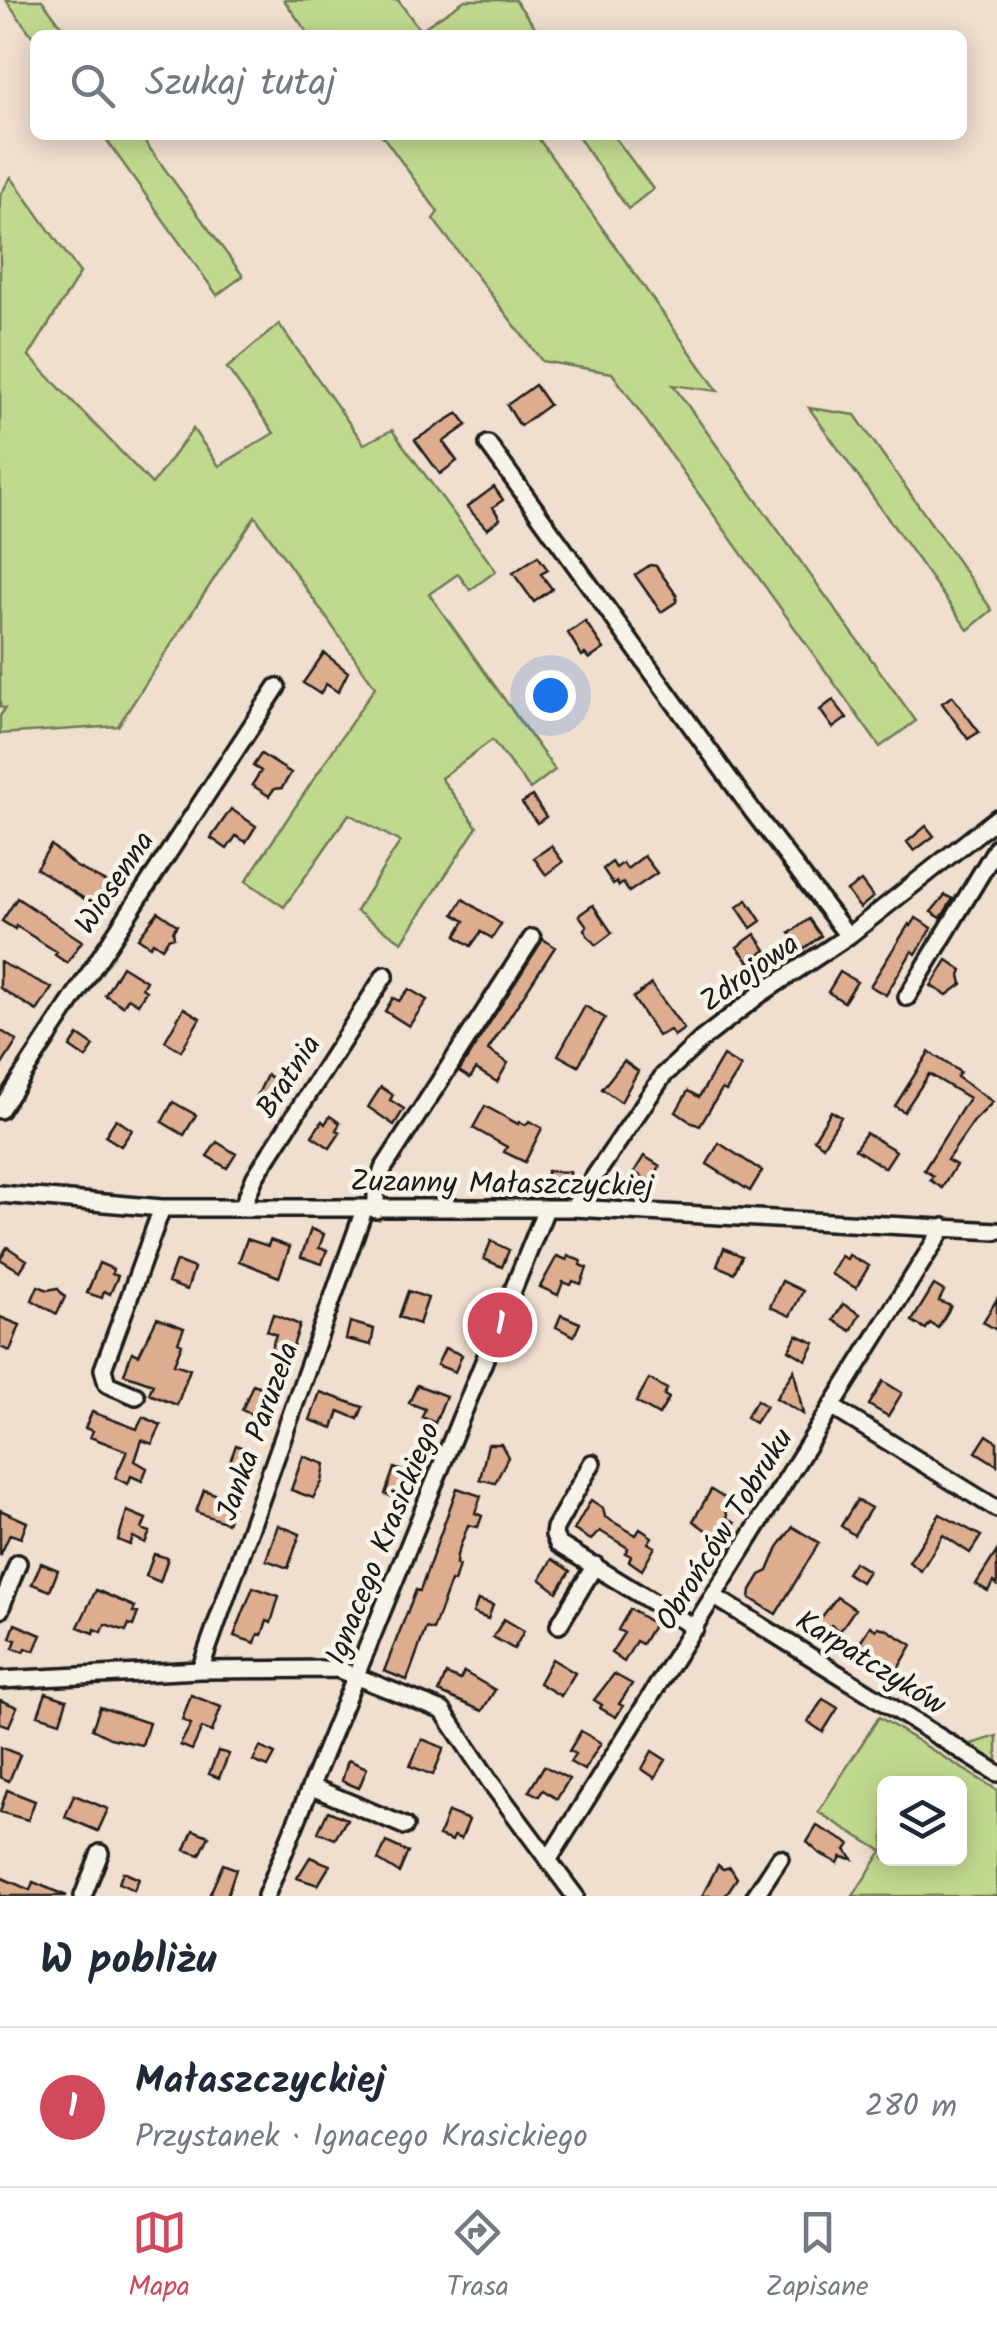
<!DOCTYPE html>
<html lang="pl">
<head>
<meta charset="utf-8">
<style>
  body { margin:0; font-family:Kalam,sans-serif; background:#f2f2f3; color:#1f2937 }
  .controls { position:absolute; right:30px; bottom:30px; display:grid; overflow:hidden; border-radius:15px; box-shadow:0 5px 25px #0003 }
  .controls button { width:90px; height:90px; display:grid; place-items:center; padding:0; border:0; border-bottom:2px solid #e0e1e3; background:#fff; color:#1f2937; font:50px sans-serif }
  .you { position:absolute; left:550px; top:695px; width:35px; height:35px; margin:-25px; border:8px solid #fff; border-radius:50%; background:#1a73e8; box-shadow:0 0 0 15px #1a73e833 }
  .badge { display:grid; place-items:center; width:65px; height:65px; border-radius:50%; background:#d1495b; color:#fff; font-size:32px; font-weight:700 }
  .pin { position:absolute; translate:-50% -50%; border:5px solid #fff; box-shadow:0 2px 10px #0006 }
  .list { margin:0; padding:0; list-style:none }
  h2 { display:flex; justify-content:space-between; align-items:center; height:130px; margin:0; padding:0 40px; font-size:42px }
  h2 small { font-size:32px; font-weight:400; color:#747a83 }
  .list li { display:grid; grid-template-columns:65px 1fr auto; gap:30px; align-items:center; box-sizing:border-box; height:160px; padding:0 40px; border-top:2px solid #e0e1e3 }
  .list b { display:block; font-size:38px; white-space:nowrap }
  .list p { margin:0; font-size:32px; white-space:nowrap; color:#747a83 }
  .list em { font-size:32px; font-style:normal; color:#747a83 }
  .icon { flex:none; width:55px; height:55px; fill:none; stroke:currentColor; stroke-width:2; stroke-linecap:round; stroke-linejoin:round }
  .map { position:relative; flex:none; width:997px; height:1896px; overflow:hidden }
  .search { position:absolute; background:#fff; box-shadow:0 5px 25px #0003; left:30px; right:30px; top:30px; height:110px; display:flex; align-items:center; gap:25px; box-sizing:border-box; padding:0 35px; border-radius:15px; color:#747a83; font-size:38px }
  .sheet { height:290px; background:#fff }
  nav { display:flex; justify-content:space-around; align-items:center; box-sizing:border-box; height:140px; border-top:2px solid #e0e1e3; background:#fff; font-size:28px; color:#747a83 }
  nav a { display:grid; justify-items:center; gap:5px }
  nav .on { color:#d1495b }
  .map>svg:first-child { display:block }
</style>
</head>
<body>
<div class="map">
<svg width="997" height="1896" viewBox="0 0 997 1896">
  <rect width="100%" height="100%" fill="#f0dece"/>
  <filter id="ink" filterUnits="userSpaceOnUse"><feTurbulence type="fractalNoise" baseFrequency=".01" numOctaves="2"/><feDisplacementMap in="SourceGraphic" scale="20" xChannelSelector="R" yChannelSelector="G"/><feConvolveMatrix kernelMatrix="1 2 1 2 8 2 1 2 1" color-interpolation-filters="sRGB"/></filter>
  <g filter="url(#ink)">
    <path fill="#c1d98f" stroke="#6e7a56" stroke-width="2.5" fill-rule="evenodd" d="M6,0h36l26,35h-33v5z
      M284,0h114l22,30 45,-30h50l26,35h-232z
      M103,135h37l103,141 -26,19z
      M382,135h154l182,256 -45,-6 243,336 -36,26 -268,-374 -70,-12 -109,-142 5,-7z
      M577,135h36l40,54 -25,20z
      M11,177l69,96 -51,83 123,128 41,-55 26,37 55,-33 -47,-65 52,-44 85,120 28,-14 104,141 -26,19 -12,-16 -29,20 126,176 -25,19 -38,-49 -51,38 36,49 -75,115 -46,-31 44,-69 -51,-28 -65,93 -38,-26 129,-194 -120,-171 -137,210 -118,8v-18l5,-8 -5,-1v-512z
      M809,408l46,7 137,195 -24,20z
      M879,1717l118,73v106h-144l29,-45 -64,-39zM884,1784h76v74h-76z
      M997,1736v27l-29,-18z"/>
    <path fill="#dead90" stroke="#1c1c1c" stroke-width="2.5" d="M535,385l14,20 -29,21 -13,-21z
      M458,413l9,12 -24,17 14,19 -17,13 -25,-34z
      M494,487l9,13 -10,7 7,12 -13,10 -20,-22z
      M538,556l10,14 -7,4 11,15 -18,13 -21,-29z
      M650,565l6,1 21,30 -1,6 -15,10 -26,-37z
      M585,621l19,28 -15,10 -4,-5 -3,2 -14,-23z
      M324,653l24,19 -10,20 -12,-8 -6,10 -17,-11z
      M952,696l27,36 -11,7 -26,-36z
      M833,700l14,18 -14,10 -13,-18z
      M261,754l30,19 -9,15 -8,1 -5,7 -17,-11 9,-14 -8,-5z
      M532,796l14,21 -9,6 -15,-20z
      M231,809l25,17 -10,16 -10,-6 -9,13 -16,-11z
      M926,826l8,10 -20,15 -7,-9z
      M51,845l24,21 42,22 -15,22 -66,-42z
      M551,846l12,16 -17,13 -12,-17z
      M644,856l13,17 -28,19 -6,-9 -4,3 -3,-4 -3,2 -10,-15 9,-7 4,6 7,-5 4,6z
      M861,881l12,16 -13,11 -13,-17z
      M945,895l8,4 -12,19 -10,-6z
      M17,898l65,43 -15,22 -12,-8 2,-3 -41,-26 -1,3 -13,-8z
      M463,899l38,25 -9,14 -11,-6 -10,14 -15,-10 9,-15 -11,-7z
      M747,900l14,21 -10,7 -14,-21z
      M593,905l19,28 -16,12 -9,-10 -3,-6 3,-3 -8,-11z
      M158,912l19,13 -4,6 1,6 -6,2 -6,9 -9,-6 -3,4 -12,-8z
      M916,918l16,10 -16,26 -4,-3 -26,44 -16,-9 39,-62 2,2z
      M809,919l12,17 -19,14 -12,-17z
      M755,934l11,16 -17,12 -12,-15z
      M543,939l12,8 -67,103 20,13 -11,19 -21,-13 -6,9 -11,-7z
      M947,960l15,10 -2,5 2,9 -15,11 -16,-9z
      M0,962l52,26 -15,23 -37,-23z
      M122,966l24,15 -4,7 4,3 -8,13 -10,-6 -5,8 -18,-11z
      M840,972l17,10 -13,20 -16,-10z
      M651,984l33,45 -10,7 -4,-6 -12,6 -25,-38z
      M409,989l18,11 -18,26 -24,-15 8,-13 6,3z
      M585,1006l20,12 -27,48 -20,-11z
      M184,1008l16,10 -19,33 -16,-10z
      M0,1030l17,11 -17,27z
      M78,1035l16,11 -8,12 -16,-11z
      M929,1052l31,20 -3,5 36,25 -19,19 -27,39 9,5 -14,23 -12,-8 3,-4 -9,-6 45,-72 -40,-24 -25,38 -9,-6z
      M723,1056l18,11 -15,24 -4,-2 -22,37 -8,-3 -16,-11 12,-21 11,6z
      M624,1061l14,10 -17,31 -19,-13z
      M267,1075l22,13 -13,19 -19,-11z
      M381,1087l12,8 -3,5 14,9 -10,16 -26,-18z
      M173,1102l23,13 -12,20 -22,-13z
      M485,1106l33,18 1,-2 7,3 3,-4 13,7 -17,34 -21,-10 3,-5 -34,-19z
      M831,1111l10,6 -18,29 -9,-7z
      M330,1116l10,7 -4,7 4,3 -10,15 -18,-12 10,-15 3,3z
      M116,1119l16,11 -11,16 -16,-10z
      M866,1133l30,18 -11,17 -30,-19z
      M217,1142l19,12 -9,14 -20,-12z
      M719,1143l43,28 -12,20 -43,-27z
      M644,1156l16,10 -9,16 -17,-10z
      M547,1171l23,1 1,11h-24z
      M311,1229l13,5 -5,14 8,2 -5,14 -21,-7z
      M247,1239l21,7 2,-6 20,7 -11,30 -40,-16z
      M491,1241l18,9 -7,17 -18,-8z
      M7,1247l20,13 -7,11 -20,-12z
      M724,1248l18,8 -8,17 -17,-7z
      M849,1255l20,11 -13,22 -25,-14 10,-18 6,3z
      M557,1256l10,4 1,-4 13,5 -1,4 7,3 -6,16 -8,-3 -2,4 -8,-3 -5,13 -18,-8z
      M176,1261l18,7 -7,22 -19,-7z
      M99,1263l14,6 -1,5 6,2 -8,18 -6,-3 -2,7 -15,-5z
      M782,1281l21,10 -13,25 -20,-9z
      M934,1285l10,6 -5,10 12,5 -13,22 -8,-5 -4,6 -14,-8z
      M38,1286l10,4 9,-2 8,9 -8,17 -25,-14z
      M408,1291l20,7 -9,26 -20,-7z
      M997,1299v31l-14,-8z
      M843,1304l17,10 -9,17 -18,-11z
      M273,1314l27,11 -10,30 -19,-7 5,-13 -9,-4z
      M561,1315l19,8 -6,13 -18,-9z
      M0,1317l20,8 -10,26 -10,-4z
      M157,1318l27,10 -6,14 4,2 -8,20 16,5 -13,36 -28,-11 4,-10 -29,-10 8,-22 7,3z
      M350,1322l24,7 -3,16 -25,-6z
      M797,1335l18,8 -9,17 -17,-10z
      M445,1348l17,7 -7,17 -18,-7z
      M794,1370l9,44 -27,-16z
      M649,1379l18,10 -3,6 5,3 -10,17 -23,-13z
      M883,1381l19,12 -14,23 -19,-11z
      M253,1384l24,9 -11,27 -24,-10z
      M417,1385l29,11 -11,27 -13,-6 3,-8 -16,-6z
      M320,1392l43,15 -5,12 -19,-8 -6,17 -23,-8z
      M757,1400l9,6 -11,17 -9,-6z
      M92,1412l45,17 6,-12 18,8 -9,19 -10,-4 -7,21 12,7 -5,13 -11,-5 -3,8 -13,-6 12,-27 -37,-14 3,-6 -8,-3z
      M987,1435l10,7v23l-21,-13z
      M488,1444h13l7,13 -13,26 -15,-4z
      M236,1445l14,6 -4,22 -18,-6z
      M303,1456l22,8 -3,18 -9,16 -22,-8z
      M394,1468l14,5 -1,8 5,2 -11,17 -16,-6z
      M457,1488l24,8 -6,17 7,3 -4,11 -10,-2 -11,30 -1,9 3,1 -5,17 -3,-1 -18,49 -7,-2 -19,52 -23,-9 32,-81 4,1z
      M204,1490l25,9 -1,3 6,2 -7,19 -31,-11z
      M711,1490l18,11 -4,6 3,12 7,4 -12,19 -30,-21z
      M591,1500l12,8 2,9 31,18 4,-6 12,8 -4,6 7,4 -13,23 -13,-9 2,-5 -6,-3 3,-5 -28,-17 -9,9 -17,-10z
      M857,1500l14,8 -17,27 -13,-9z
      M0,1510l27,12 -6,16 -11,-4 -10,22z
      M127,1511l19,8 -4,10 8,3 -5,11 -12,-6 -3,8 -12,-5z
      M940,1514l41,22 -11,17 -27,-18 -22,36 -12,-9z
      M278,1525l22,9 -12,34 -22,-8z
      M793,1527l26,16 -43,71 -26,-16 1,-8 9,-15 8,-4 10,-24z
      M997,1551v34l-4,-3 -5,9 -12,-7z
      M154,1554l14,4 -8,24 -14,-6z
      M552,1559l18,12 -13,21 -17,-13z
      M854,1562l14,9 -7,11 -14,-9z
      M41,1563l17,7 -8,21 -18,-7z
      M253,1587l26,9 -8,27 -4,-2 -5,14 -4,-1 -3,9 -21,-7z
      M96,1590l39,17 -2,5 5,1 -5,13 -4,-2 -3,7 -21,-7 -3,8 -7,-3 -1,4 -16,-6z
      M837,1597l18,12 -15,22 -9,-6 -7,12 -12,-7z
      M478,1600l15,5 -5,14 -15,-6z
      M630,1609l24,15 -12,20 -6,-3 -12,21 -13,-9 13,-20 -6,-3z
      M504,1619l20,12 -10,18 -21,-12z
      M15,1624l26,11 -7,16 -8,-3 -2,4 -11,-4 3,-8 -6,-2z
      M870,1626l6,4 2,-3 8,2 26,16 -14,24 -38,-27z
      M552,1659l23,14 -14,23 -22,-13z
      M464,1672l31,18 -13,21 -43,-19 7,-18 14,6z
      M614,1674l18,10 -13,20 4,2 -7,11 -16,-9 2,-3 -8,-5z
      M46,1693l21,7 -7,22 -22,-7z
      M191,1695l30,12 -9,25 -10,-4 -10,22 -12,-5 11,-21 -9,-4z
      M823,1699l15,9 -15,24 -15,-10z
      M0,1700l17,7 -8,19 -9,-3z
      M100,1707l49,16 -7,22 -32,-7 -18,-9z
      M581,1731l20,12 -17,27 -14,-8 5,-8 -6,-3z
      M422,1739l22,9 -11,27 -23,-9z
      M0,1747l20,8 -11,26 -9,-4z
      M260,1747l15,7 -7,13 -15,-6z
      M218,1751l11,3 -10,24 -10,-4z
      M652,1751l14,9 -11,18 -13,-9z
      M348,1760l19,8 -8,20 -17,-7z
      M544,1766l25,13 -12,20 -14,-9 -4,6 -10,-5z
      M7,1790l28,11 -7,19 -28,-8z
      M74,1795l34,14 -10,22 -33,-14z
      M328,1811l19,8 -12,20 -17,-7z
      M448,1812l21,8 -8,19 -7,-3 -2,5 -13,-5z
      M817,1826l33,18 -4,6 7,9 -12,-2 -3,6 -19,-10 -12,-11z
      M193,1830l16,6 -9,19 -15,-5z
      M386,1842l22,10 -9,21 -21,-13z
      M310,1857l20,8 -12,20 -21,-7z
      M223,1864l13,5 -9,27h-18z
      M718,1865l5,4 7,-2 7,11 -12,18h-23z
      M123,1872l16,7 -5,11 -15,-7z
      M0,1877l30,13 3,-8 34,14h-67z"/>
    <g fill="none" stroke-linecap="round" stroke-linejoin="round">
      <defs>
        <path id="minor" d="M488,444l266,369 94,123
          M907,997l90,-150
          M0,1110l277,-423
          M0,1194l162,14h411l424,23
          M242,1208l13,-31 130,-202
          M573,1208l90,-132 38,-36 58,-45 89,-59 149,-118
          M376,1210v-19l7,-22 149,-231
          M136,1396l-29,-12 -4,-15 59,-161
          M832,1407l165,102
          M592,1463l-37,65 -1,7 4,9 137,84
          M715,1597l282,176
          M0,1610l18,-47
          M559,1625l36,-60
          M200,1670l164,-460
          M0,1680l200,-10 137,-1 106,42 48,72 84,113
          M312,1787l93,39
          M549,1859l395,-632
          M83,1896l17,-43
          M266,1896l280,-687
          M755,1896l25,-38"/>
      </defs>
      <use href="#minor" stroke="#1c1c1c" stroke-width="22"/>
      <use href="#minor" stroke="#f7f3e8" stroke-width="15"/>
    </g>
  </g>
  <g text-anchor="middle" stroke-width="9" stroke-linejoin="round" paint-order="stroke">
    <g font-size="30" fill="#1c1c1c" stroke="#f7f3e8">
      <text transform="translate(114 882) rotate(-56)" y="10">Wiosenna</text>
      <text transform="translate(749 972) rotate(-35)" y="10">Zdrojowa</text>
      <text transform="translate(288 1076) rotate(-57)" y="10">Bratnia</text>
      <text transform="translate(502 1183) rotate(1)" y="10">Zuzanny Małaszczyckiej</text>
      <text transform="translate(257 1431) rotate(-70)" y="10">Janka Paruzela</text>
      <text transform="translate(724 1529) rotate(-58)" y="10">Obrońców Tobruku</text>
      <text transform="translate(382 1543) rotate(-68)" y="10">Ignacego Krasickiego</text>
      <text transform="translate(871 1662) rotate(32)" y="10">Karpatczyków</text>
    </g>
  </g>
</svg>
<div class="controls">
<button><svg class="icon" aria-label="layers" viewBox="0 0 24 24"><path d="M12 4l9 5-9 5-9-5zM3 14l9 5 9-5"/></svg></button>
</div>
<div class="you"></div>
<div class="pin badge" style="left:500px;top:1325px">1</div>
<div class="search"><svg class="icon" aria-label="search" viewBox="0 0 24 24"><circle cx="10" cy="10" r="6"/><path d="M15 15l6 6"/></svg>Szukaj tutaj</div>
</div>
<section class="sheet">
<h2>W pobliżu<small></small></h2>
<ul class="list">
<li><span class="badge">1</span><div><b>Małaszczyckiej</b><p>Przystanek · Ignacego Krasickiego</p></div><em>280 m</em></li>
</ul>
</section>
<nav>
<a class="on"><svg class="icon" aria-label="map" viewBox="0 0 24 24"><path d="M3 6l6-2 6 2 6-2v14l-6 2-6-2-6 2zM9 4v14M15 6v14"/></svg>Mapa</a>
<a><svg class="icon" aria-label="directions" viewBox="0 0 24 24"><path d="M12 3l9 9-9 9-9-9zM9 14v-3h6M13 9l2 2-2 2"/></svg>Trasa</a>
<a><svg class="icon" aria-label="saved" viewBox="0 0 24 24"><path d="M7 4h10v16l-5-4-5 4z"/></svg>Zapisane</a>
</nav>
</body>
</html>
